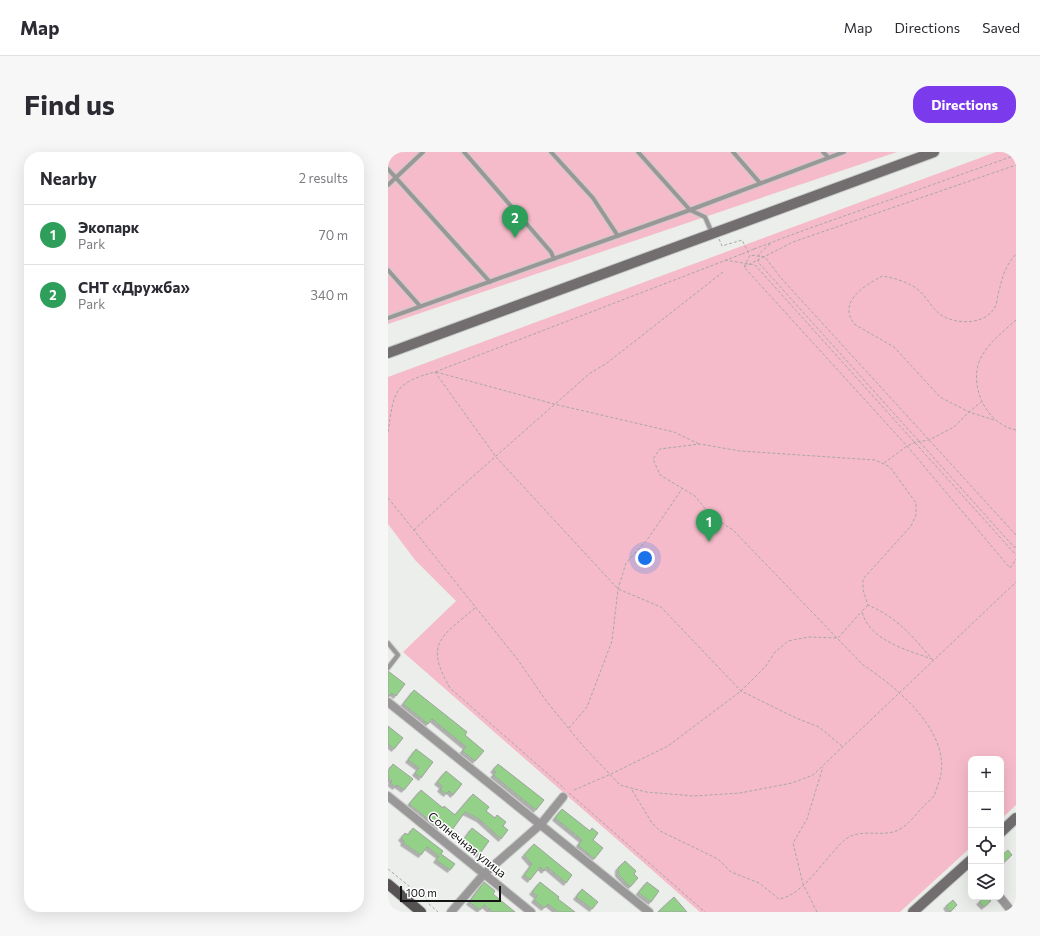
<!DOCTYPE html>
<html lang="en">
<head>
<meta charset="utf-8">
<style>
  body { margin:0; font-family:Commissioner,sans-serif; background:#f7f7f7; color:#2b2b33 }
  .controls { position:absolute; right:12px; bottom:12px; display:grid; overflow:hidden; border-radius:8px; box-shadow:0 4px 16px #0002 }
  .controls button { width:36px; height:36px; display:grid; place-items:center; padding:0; border:0; border-bottom:1px solid #e1e1e2; background:#fff; color:#2b2b33; font:20px sans-serif }
  .scale { position:absolute; left:12px; bottom:10px; width:101px; box-sizing:border-box; padding-left:4px; border:2px solid #121312; border-top:0; font-size:11px; line-height:14px; white-space:nowrap; color:#121312; -webkit-text-stroke:3px #fff; paint-order:stroke }
  .you { position:absolute; left:257px; top:406px; width:14px; height:14px; margin:-10px; border:3px solid #fff; border-radius:50%; background:#1a73e8; box-shadow:0 0 0 6px #1a73e833 }
  .badge { display:grid; place-items:center; width:26px; height:26px; border-radius:50%; background:#7c3aed; color:#fff; font-size:13px; font-weight:700 }
  .pin { position:absolute; translate:-50% -33px; filter:drop-shadow(0 1px 2px #0008) }
  .pin::after { content:''; position:absolute; top:21px; width:14px; height:12px; background:inherit; clip-path:polygon(0 0,100% 0,50% 100%) }
  .list { margin:0; padding:0; list-style:none }
  h2 { display:flex; justify-content:space-between; align-items:center; height:52px; margin:0; padding:0 16px; font-size:17px }
  h2 small { font-size:13px; font-weight:400; color:#7c7c81 }
  .list li { display:grid; grid-template-columns:26px 1fr auto; gap:12px; align-items:center; box-sizing:border-box; height:60px; padding:0 16px; border-top:1px solid #e1e1e2 }
  .list b { display:block; font-size:15px; white-space:nowrap }
  .list p { margin:0; font-size:13px; white-space:nowrap; color:#7c7c81 }
  .list em { font-size:13px; font-style:normal; color:#7c7c81 }
  .icon { flex:none; width:22px; height:22px; fill:none; stroke:currentColor; stroke-width:2; stroke-linecap:round; stroke-linejoin:round }
  .map { position:relative; flex:none; width:628px; height:760px; overflow:hidden; border-radius:16px }
  header { display:flex; align-items:center; gap:24px; box-sizing:border-box; height:56px; padding:0 20px; background:#fff; border-bottom:1px solid #e1e1e2 }
  header strong { font-size:19px }
  nav { display:flex; gap:22px; margin-inline-start:auto; font-size:14px }
  .intro { display:flex; align-items:center; justify-content:space-between; box-sizing:border-box; height:96px; padding:0 24px }
  h1 { margin:0; font-size:28px }
  .button { padding:10px 18px; border-radius:16px; background:#7c3aed; color:#fff; font-size:14px; font-weight:700 }
  main { display:flex; gap:24px; padding:0 24px }
  aside { flex:1; background:#fff; border-radius:16px; box-shadow:0 4px 16px #0002 }
  .map>svg:first-child { display:block }
</style>
</head>
<body>
<header>
<strong>Map</strong>
<nav><a>Map</a><a>Directions</a><a>Saved</a></nav>
</header>
<div class="intro"><h1>Find us</h1><a class="button">Directions</a></div>
<main>
<aside>
<h2>Nearby<small>2 results</small></h2>
<ul class="list">
<li><span class="badge" style="background:#2e9e5b">1</span><div><b>Экопарк</b><p>Park</p></div><em>70 m</em></li>
<li><span class="badge" style="background:#2e9e5b">2</span><div><b>СНТ «Дружба»</b><p>Park</p></div><em>340 m</em></li>
</ul>
</aside>
<div class="map">
<svg width="628" height="760" viewBox="0 0 628 760">
  <defs>
    <filter id="shadow"><feDropShadow dx="-2.5" dy="2.5" stdDeviation="0" flood-color="#0004"/></filter>
  </defs>
  <rect width="100%" height="100%" fill="#ebeeea"/>
  <path fill="#f6bbcb" d="M0,0h509l-509,172z
    M608,0h20v653l-15,14v-60h-30v88l-71,65h-200l-297,-260 53,-51 -41,-41 -27,-36v-147z"/>
  <path fill="#94d188" stroke="#9fa29e" filter="url(#shadow)" d="M0,519l17,13 -9,12 -4,-3 -4,4z
    M26,538l53,42 -2,3 19,16 -9,10 -13,-10 4,-4 -34,-28 -4,5 -25,-20z
    M0,574l15,12 -9,11 -6,-5z
    M28,597l17,13 -12,16 -6,-5 4,-5 -11,-8z
    M5,612l20,15 -9,11 -7,-5 -2,2 -5,-4 2,-2 -4,-3v-7z
    M110,612l46,36 -8,10 -43,-35 3,-3 -3,-2z
    M58,619l16,13 -9,11 -4,-4 -3,3 -6,-5 2,-3 -5,-4z
    M33,638l22,18 1,-2 11,9 18,-21 16,13 -3,4 9,7 2,-3 9,7 -3,4 5,4 -7,9 -22,-20 -14,-7 -13,18 -9,-7 -4,5 -30,-24z
    M174,657l28,22 2,-3 6,5 -5,7 10,8 -9,11 -16,-14 4,-5 -27,-22z
    M25,676l30,23 -2,3 14,10 -5,6 -14,-10 3,-4 -12,-9 -6,8 -18,-12 1,-2 -3,-3 4,-5 3,2z
    M84,676l17,13 -10,14 -17,-13z
    M146,692l38,31 -6,8 -19,-16 -3,4 -4,-4 -10,13 -6,-5 8,-11 -8,-9z
    M620,698l4,5 -9,8 -2,-2v-5z
    M237,709l11,10 -2,3 4,4 -8,9 -12,-13v-6z
    M96,730l11,9 -2,3 22,18h-22l-9,-7 -4,5 -11,-8z
    M152,730l19,15 -1,2 17,13h-17l-10,-8 -4,4 -10,-8 3,-4 -5,-4z
    M259,730l12,9 -8,11 -13,-9z
    M194,737l16,13 -6,7 -16,-12z
    M286,745l13,15h-29z
    M597,745l6,4 -7,6 -5,-5z
    M565,748l4,5 -7,7 -4,-6z"/>
  <g fill="none" stroke-linecap="round" stroke-linejoin="round">
    <defs>
      <path id="lane" d="M76,0l87,100 3,7
        M163,0l42,46 25,38
        M250,0l52,58 15,7 7,16
        M345,0l27,31
        M435,0l5,5
        M0,17l102,113
        M0,33l35,-33
        M0,118l32,36
        M0,166l302,-108 154,-58
        M0,491l10,12 -10,13"/>
      <path id="street" d="M0,550l261,210
        M0,644l143,116
        M612,745l12,15
        M63,760l33,-38 57,-50 22,-27"/>
      <path id="secondary" d="M0,201l546,-201
        M613,680l15,-14
        M525,760l58,-52"/>
      <path id="primary" d="M0,732l33,28"/>
    </defs>
    <use href="#lane" stroke="#c8cbc7" stroke-width="6"/>
    <use href="#street" stroke="#c8cbc7" stroke-width="10"/>
    <use href="#secondary" stroke="#c8cbc7" stroke-width="12"/>
    <use href="#primary" stroke="#c8cbc7" stroke-width="12"/>
    <path stroke="#a6a8a5" stroke-width="1" stroke-dasharray="3 2" stroke-linecap="butt" d="M331,87l3,7 20,-6 7,14
      M382,92l-11,10 -1,8 256,285h2
      M366,97l48,-18 214,-76
      M337,108l30,5 261,290
      M356,115l49,-25 223,-77
      M628,168c-13,12 -33,27 -38,45 -7,27 11,60 38,65
      M47,220l61,85 122,132 43,18 80,84 55,27 23,9 24,20
      M48,220l118,32 120,28 25,12
      M606,268l-25,-8 -29,-15 -46,-50 -40,-23c-2,-4 -5,-8 -5,-12 -2,-17 21,-29 33,-36 12,2 23,5 34,12 10,7 15,20 25,27 15,10 45,10 54,-8 2,-3 2,-8 3,-12 4,-16 6,-28 18,-41
      M0,280c6,-40 5,-49 47,-60l307,-118
      M496,311l23,-17 9,-4 13,-2 25,-13 15,-15 12,-10
      M0,346l130,162 29,42 37,45 36,38 26,7 48,4 46,-3 52,-10 21,-8 203,-193
      M26,378l39,-36 136,-120 18,-11 116,-91
      M628,383l-235,-257 -16,-21 -15,-2 -6,12 163,179 103,122 6,-9
      M480,453l-6,6c6,29 45,39 70,48
      M87,456c-34,29 -51,35 -25,80l115,101
      M181,576l18,-21 25,-66 6,-52 8,-26 21,-23 35,-51
      M186,638l35,-15 59,-29 73,-55 24,-24 10,-15 13,-11 20,-4 30,1 24,-27
      M244,638l20,33 8,8 58,28 13,13 28,11 20,16c26,-4 47,-44 67,-60 14,-11 36,-2 50,-8 11,-4 19,-16 27,-24 3,-4 8,-7 11,-11 2,-4 3,-10 5,-14 16,-47 -42,-95 -76,-117l-130,-135 -22,-14 -16,-20 -35,-21 -7,-16 7,-10 40,-5 40,7 135,9 15,7 26,36v12l-5,11 -48,53v11l5,15c30,13 44,31 65,55
      M181,641l136,119
      M0,717l27,22 6,2 5,4 2,6 10,9
      M429,760l-14,-28 -10,-41 14,-24 16,-52"/>
    <use href="#lane" stroke="#999798" stroke-width="4"/>
    <use href="#street" stroke="#999798" stroke-width="8"/>
    <use href="#secondary" stroke="#726e6f" stroke-width="10"/>
    <use href="#primary" stroke="#565253" stroke-width="10"/>
    <path stroke="#a6a8a5" stroke-width="1" stroke-dasharray="3 2" stroke-linecap="butt" d="M354,102l12,-5"/>
  </g>
  <g text-anchor="middle" stroke-width="3" stroke-linejoin="round" paint-order="stroke">
    <g font-size="12" fill="#121312" stroke="#fff">
      <text transform="translate(79 693) rotate(39)" y="4">Солнечная улица</text>
    </g>
  </g>
</svg>
<div class="controls">
<button>+</button>
<button>−</button>
<button><svg class="icon" aria-label="locate" viewBox="0 0 24 24"><circle cx="12" cy="12" r="6"/><path d="M12 2v4M12 18v4M2 12h4M18 12h4"/></svg></button>
<button><svg class="icon" aria-label="layers" viewBox="0 0 24 24"><path d="M12 4l9 5-9 5-9-5zM3 14l9 5 9-5"/></svg></button>
</div>
<div class="scale">100 m</div>
<div class="you"></div>
<div class="pin badge" style="left:321px;top:390px;background:#2e9e5b">1</div>
<div class="pin badge" style="left:127px;top:86px;background:#2e9e5b">2</div>
</div>
</main>
</body>
</html>
